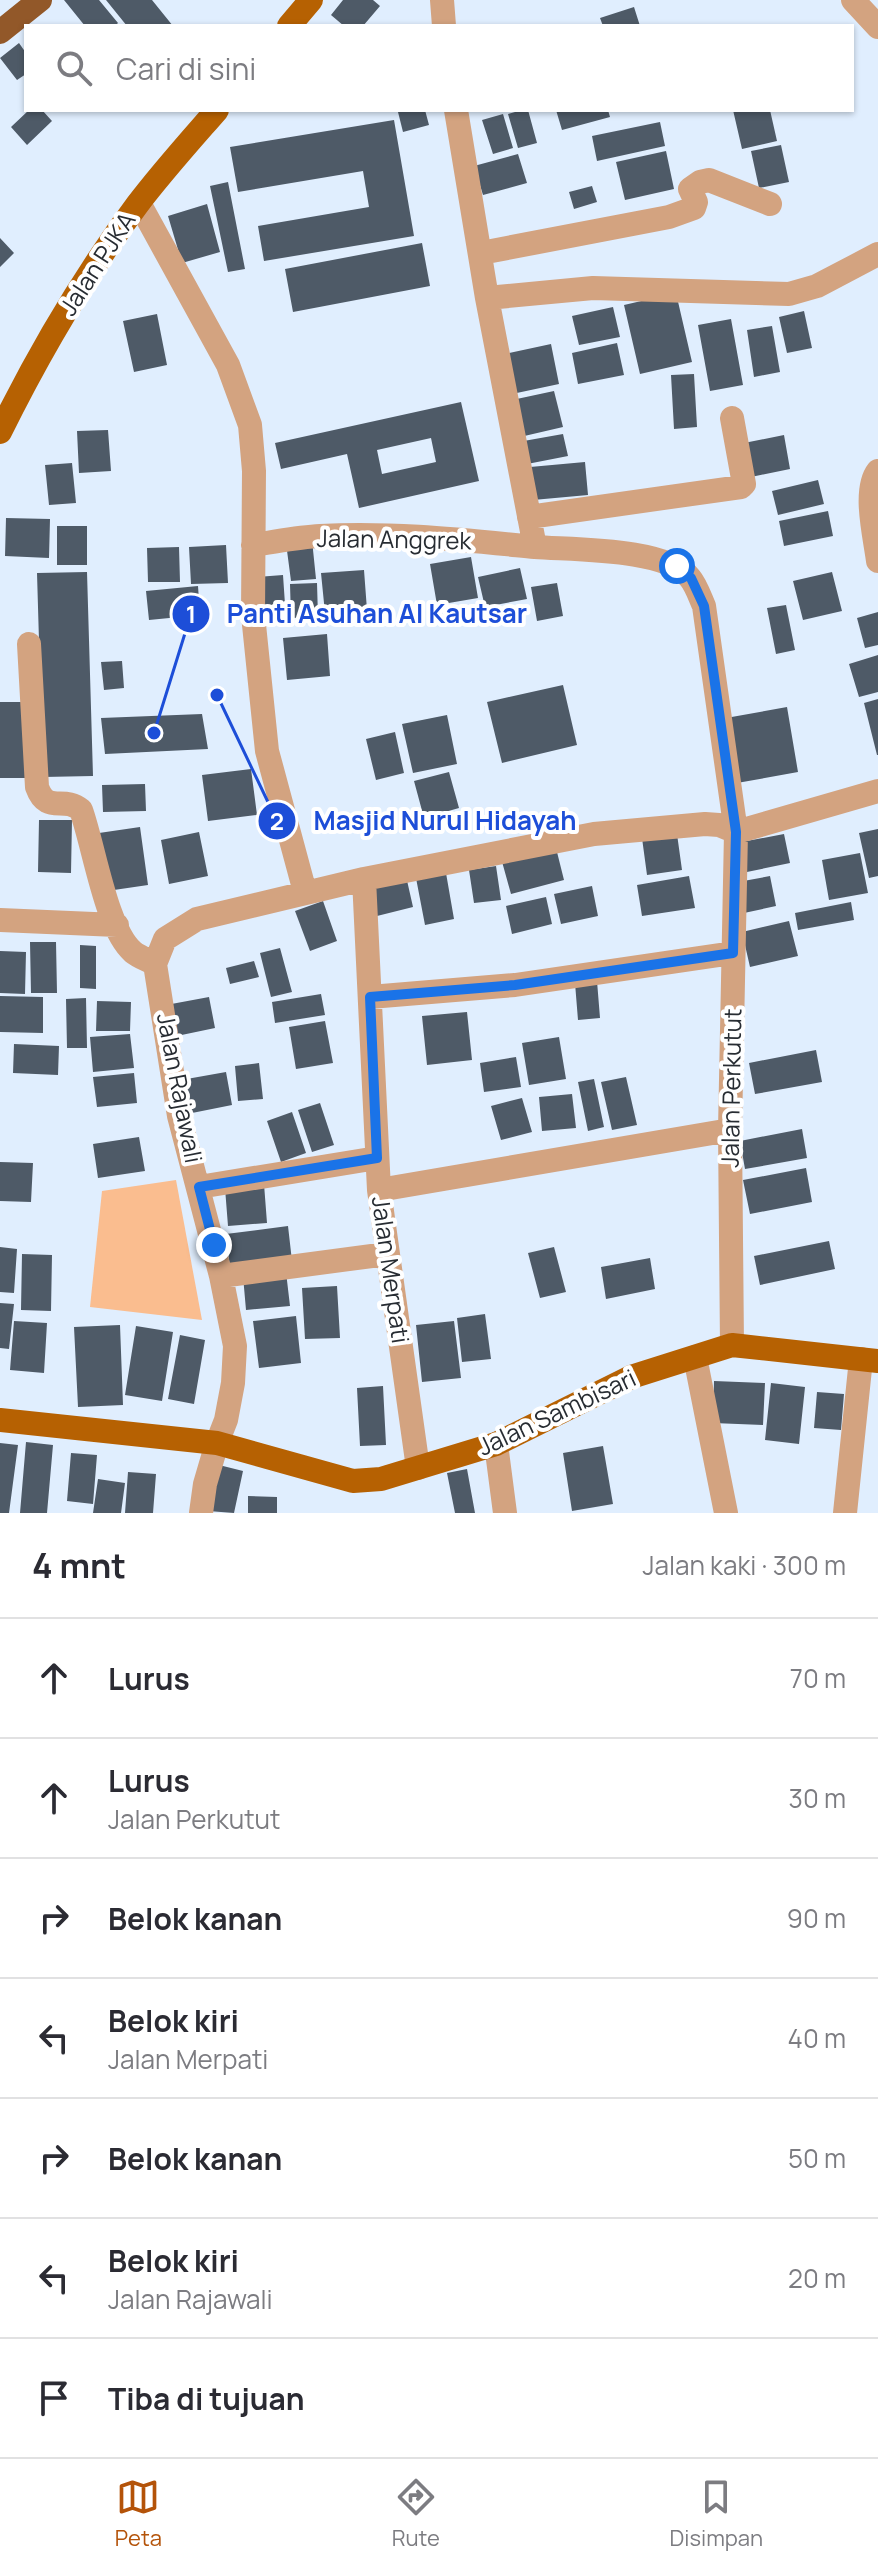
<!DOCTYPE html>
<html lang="id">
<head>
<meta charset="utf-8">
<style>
  body { margin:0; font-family:Manrope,sans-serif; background:#f7f7f7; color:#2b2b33 }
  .stop { position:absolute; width:24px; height:24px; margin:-18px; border:6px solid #1a73e8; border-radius:50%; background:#fff }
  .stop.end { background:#1a73e8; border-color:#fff; box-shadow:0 2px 8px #0008 }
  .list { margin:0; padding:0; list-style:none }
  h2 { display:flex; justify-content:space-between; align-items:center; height:104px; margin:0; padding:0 32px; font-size:34px }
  h2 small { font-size:26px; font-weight:400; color:#7c7c81 }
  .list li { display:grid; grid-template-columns:52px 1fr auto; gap:24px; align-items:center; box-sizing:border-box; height:120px; padding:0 32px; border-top:2px solid #e1e1e2 }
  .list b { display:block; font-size:30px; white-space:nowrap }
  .list p { margin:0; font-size:26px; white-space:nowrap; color:#7c7c81 }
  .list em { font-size:26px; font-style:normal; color:#7c7c81 }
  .icon { flex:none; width:44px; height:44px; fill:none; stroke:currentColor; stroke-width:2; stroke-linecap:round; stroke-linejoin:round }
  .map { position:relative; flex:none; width:878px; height:1513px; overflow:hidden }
  .search { position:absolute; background:#fff; box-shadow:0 2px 6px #0004; left:24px; right:24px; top:24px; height:88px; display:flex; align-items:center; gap:20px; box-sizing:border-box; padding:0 28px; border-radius:0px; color:#7c7c81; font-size:30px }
  .sheet { height:944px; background:#fff }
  nav { display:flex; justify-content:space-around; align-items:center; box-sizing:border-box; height:112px; border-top:2px solid #e1e1e2; background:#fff; font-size:22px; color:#7c7c81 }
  nav a { display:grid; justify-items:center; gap:4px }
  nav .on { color:#b45309 }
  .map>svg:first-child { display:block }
</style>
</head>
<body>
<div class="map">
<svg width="878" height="1513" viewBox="0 0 878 1513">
  <rect width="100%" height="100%" fill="#e0eefe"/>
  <path fill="#fabd8f" d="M176,1180l26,140 -112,-13 12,-116z"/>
  <path fill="#4e5a67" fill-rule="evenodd" d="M64,0h35l19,23 -3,3h-30z
    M106,0h46l21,26h-46z
    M343,0h30l7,6 -17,20h-19l-13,-11z
    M634,7l6,19h-37l-3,-8z
    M19,43l7,10v21l-9,6 -17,-22z
    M29,110h13l10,11 -25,24 -16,-18z
    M407,110h18l4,15 -26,7 -5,-20z
    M522,110h6l9,33 -19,5 -10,-34z
    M556,110h52l2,7 -48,13z
    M733,110h37l7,31 -35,8z
    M503,114l10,34 -20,6 -11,-34z
    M394,120l20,116 -150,25 -6,-35 111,-19 -6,-36 -125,21 -8,-45z
    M660,122l5,24 -68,15 -5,-25z
    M781,145l8,37 -30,6 -8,-37z
    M666,151l8,38 -49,11 -9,-38z
    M518,154l9,29 -44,12 -9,-29z
    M228,182l17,87 -17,3 -18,-86z
    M592,186l5,16 -23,7 -5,-17z
    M207,204l13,48 -38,11 -14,-47z
    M0,238l14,15 -14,14z
    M422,243l8,43 -137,26 -8,-43z
    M676,293l16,69 -52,12 -16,-69z
    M613,307l7,30 -41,8 -7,-29z
    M804,311l8,37 -25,5 -8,-36z
    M157,314l10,51 -33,7 -11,-51z
    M731,319l12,66 -33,6 -12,-66z
    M772,326l8,46 -26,5 -7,-47z
    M617,343l7,32 -46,9 -6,-31z
    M551,344l8,40 -47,10 -8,-40z
    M694,374l3,53 -23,2 -3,-54z
    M554,391l9,36 -43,10 -8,-37z
    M461,402l18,79 -120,27 -12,-54 -66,15 -6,-26zM431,438l5,24 -54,12 -5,-24z
    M108,430l3,41 -32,2 -2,-42z
    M563,434l5,22 -46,9 -4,-23z
    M784,435l6,34 -39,8 -7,-34z
    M585,462l3,33 -55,5 -3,-33z
    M72,463l4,40 -27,2 -4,-40z
    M818,480l6,24 -46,11 -6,-24z
    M828,511l5,25 -49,10 -5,-25z
    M6,518l44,1 -1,39 -44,-2z
    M57,526h30v39h-30z
    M312,540l4,39 -25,2 -5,-38z
    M226,545l2,38 -37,1 -2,-37z
    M179,547l1,35h-32l-1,-34z
    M471,557l7,41 -41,7 -7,-41z
    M520,568l7,31 -42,8 -7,-30z
    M364,570l3,40 -42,3 -4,-40z
    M87,572l6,204 -50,1 -6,-204z
    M832,572l10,39 -39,9 -10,-39z
    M283,575l3,44 -26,1 -3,-43z
    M317,583l1,34 -27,1 -1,-34z
    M557,583l6,33 -26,5 -6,-34z
    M198,586l2,29 -51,5 -3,-29z
    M786,605l9,45 -19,4 -9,-46z
    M878,612v33l-13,3 -8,-30z
    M327,634l3,42 -43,4 -4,-42z
    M878,655v37l-19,5 -10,-33z
    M122,661l2,27 -20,2 -3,-28z
    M563,685l14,60 -75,18 -15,-61z
    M878,699v56h-1l-13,-52z
    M0,702h27l1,76h-28z
    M787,707l11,65 -61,11 -11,-65z
    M202,714l6,35 -103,5 -4,-36z
    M447,715l10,49 -44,9 -11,-49z
    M395,732l9,41 -28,7 -10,-41z
    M251,769l6,46 -49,6 -6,-46z
    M449,772l10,36 -35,10 -10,-37z
    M145,784l1,27 -43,1 -1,-27z
    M39,820h33l-1,53 -33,-1z
    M140,827l8,58 -41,6 -8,-58z
    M878,829v47l-9,2 -10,-45z
    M199,832l9,44 -39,8 -8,-44z
    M677,834l5,36 -35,5 -5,-37z
    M784,834l6,29 -48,10 -6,-30z
    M555,844l9,36 -53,14 -10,-36z
    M860,853l8,40 -39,7 -7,-40z
    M496,866l5,34 -27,3 -5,-33z
    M446,873l8,46 -29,6 -9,-47z
    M406,876l7,31 -40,10 -8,-31z
    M689,876l6,32 -53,8 -5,-31z
    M770,876l6,30 -32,7 -6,-31z
    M592,886l6,30 -37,8 -7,-30z
    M546,897l6,27 -40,10 -6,-28z
    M323,901l14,40 -27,10 -15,-40z
    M851,902l3,18 -56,10 -3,-17z
    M789,921l9,35 -48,11 -8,-35z
    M30,942h26l1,51h-26z
    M80,945l16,1v43l-16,-1z
    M280,948l12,44 -21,5 -11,-44z
    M0,951l26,1 -1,42 -25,-1z
    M254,961l5,16 -29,7 -4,-16z
    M597,981l3,37 -22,2 -3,-37z
    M321,994l4,21 -50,8 -3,-21z
    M0,996l43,1v36l-43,-1z
    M209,997l6,31 -43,9 -6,-32z
    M86,998l1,50h-20l-1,-49z
    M97,1001l34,1 -1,29h-34z
    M467,1012l5,48 -45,5 -5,-49z
    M325,1021l8,42 -37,6 -7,-42z
    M130,1034l4,34 -41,4 -3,-35z
    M559,1037l7,42 -37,6 -7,-42z
    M14,1044l45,2 -1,29 -45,-2z
    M816,1050l6,32 -67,12 -6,-31z
    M516,1057l5,30 -37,5 -4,-29z
    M259,1063l4,36 -25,2 -3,-35z
    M226,1072l6,33 -45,9 -6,-34z
    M134,1073l3,30 -40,4 -4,-30z
    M626,1077l11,48 -25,5 -11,-48z
    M594,1079l10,48 -16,4 -10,-49z
    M572,1094l4,34 -34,3 -3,-34z
    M522,1098l10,34 -31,8 -10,-34z
    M320,1103l14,42 -22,7 -14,-42z
    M292,1112l14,41 -25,9 -14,-41z
    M802,1129l5,29 -62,11 -5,-28z
    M139,1137l6,34 -47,7 -5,-34z
    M0,1162l33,1 -2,39 -31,-1z
    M806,1168l6,34 -62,12 -7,-34z
    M264,1184l3,39 -39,3 -3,-38z
    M288,1226l4,35 -62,7 -4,-34z
    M829,1241l6,28 -75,16 -6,-29z
    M0,1247l17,2 -3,44 -14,-1z
    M554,1247l12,45 -26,6 -12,-45z
    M22,1254l30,1 -1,56 -30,-1z
    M650,1258l5,31 -49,10 -5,-32z
    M286,1272l4,34 -44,4 -3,-34z
    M337,1286l3,52 -35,1 -3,-51z
    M0,1303l14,1 -5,45 -9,-1z
    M485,1314l6,45 -29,3 -5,-44z
    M296,1316l5,47 -42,5 -6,-47z
    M14,1321l33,2 -3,50 -34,-3z
    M454,1321l7,57 -39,4 -6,-57z
    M120,1325l3,80 -45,2 -4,-80z
    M136,1326l37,6 -11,69 -37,-6z
    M180,1335l25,5 -11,64 -26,-5z
    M714,1381l51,2 -2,42 -50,-2z
    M771,1383l34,4 -6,57 -34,-4z
    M383,1386l3,59 -26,1 -3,-58z
    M817,1392l27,2 -3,36 -27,-2z
    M26,1442l27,3 -6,68h-27z
    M0,1443l18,2 -9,68h-9z
    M603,1446l10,58 -41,7 -9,-58z
    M71,1453l26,2 -4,49 -26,-3z
    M219,1465l24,6 -9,42 -26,-2z
    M467,1469l8,44h-20l-8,-40z
    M128,1472l28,2 -3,39h-28z
    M98,1479l27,4 -4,30h-28z
    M248,1496l29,1v16h-29z"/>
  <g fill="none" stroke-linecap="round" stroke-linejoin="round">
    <path stroke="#d3a380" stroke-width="24" d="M442,0l2,26
      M853,0l25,27
      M139,203l89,162 22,60 4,46 -1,144 14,136 38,141
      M481,253l188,-36 25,-9 2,-6 -6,-13 10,-7 9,-2 61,24
      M487,298l106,-10 196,6 28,-8 61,-32
      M878,471c-15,19 -3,66 0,90
      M529,517l212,-30 3,-3 -12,-66
      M253,545c22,-3 45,-8 67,-9 72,-4 143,4 215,11
      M29,644l8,143c10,28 26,8 44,23 13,36 25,119 52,142 6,5 15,8 22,12
      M364,879l15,311 39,278
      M0,920l117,5
      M370,997l145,-12 218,-32
      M199,1187l178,-29
      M379,1190l351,-60
      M221,1276l166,-22
      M732,1345l-2,-215 6,-298 142,-41
      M695,1357l31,156
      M496,1444l9,69
      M201,1513l4,-29 12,-41 9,-23 7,-37 2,-37 -14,-70 -42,-160 -24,-152 10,-25 32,-20 167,-40 230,-45 111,-10 14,1 17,7 -32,-226c-4,-9 -8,-21 -14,-28 -23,-30 -117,-28 -155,-31l-48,-249 -31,-188
      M845,1513l16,-154"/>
    <path stroke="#b66102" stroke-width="24" d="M289,26l22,-26
      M0,432c39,-79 84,-156 137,-227 25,-33 53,-64 80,-95
      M0,1420l217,23 136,38 28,-2 115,-35 135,-67 101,-32 146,16"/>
    <path stroke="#925829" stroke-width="24" d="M0,32l40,-32"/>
  </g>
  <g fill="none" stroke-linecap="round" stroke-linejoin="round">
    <path stroke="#1a73e8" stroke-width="10" d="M214,1245l-15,-58 178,-29 -7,-161 145,-12 218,-32 3,-121 -32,-226 -13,-28 -14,-12"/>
  </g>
  <g text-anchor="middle" stroke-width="8" stroke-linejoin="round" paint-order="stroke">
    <g font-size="24" fill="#272c32" stroke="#fff">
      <text transform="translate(98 264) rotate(-57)" y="8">Jalan PJKA</text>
      <text transform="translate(394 540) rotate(1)" y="8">Jalan Anggrek</text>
      <text transform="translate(179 1088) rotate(79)" y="8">Jalan Rajawali</text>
      <text transform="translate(732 1088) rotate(-89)" y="8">Jalan Perkutut</text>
      <text transform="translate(390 1270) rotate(82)" y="8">Jalan Merpati</text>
      <text transform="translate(557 1413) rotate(-25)" y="8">Jalan Sambisari</text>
    </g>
  </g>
  <path fill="none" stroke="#1d4ed8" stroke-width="3" d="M154 733L191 614M217 695L277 821"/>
  <g fill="#1d4ed8" stroke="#fff" stroke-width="3">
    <circle cx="154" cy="733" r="8"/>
    <circle cx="217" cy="695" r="8"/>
    <circle cx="191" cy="614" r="20"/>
    <circle cx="277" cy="821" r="20"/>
  </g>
  <g font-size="24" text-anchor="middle" font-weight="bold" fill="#fff">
    <text x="191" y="623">1</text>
    <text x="277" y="830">2</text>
  </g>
  <g font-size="26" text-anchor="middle" font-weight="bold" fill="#1d4ed8" stroke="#fff" stroke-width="8" stroke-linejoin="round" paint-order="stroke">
    <text x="377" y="623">Panti Asuhan Al Kautsar</text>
    <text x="445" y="830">Masjid Nurul Hidayah</text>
  </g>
</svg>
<div class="stop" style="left:677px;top:566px"></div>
<div class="stop end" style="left:214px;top:1245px"></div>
<div class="search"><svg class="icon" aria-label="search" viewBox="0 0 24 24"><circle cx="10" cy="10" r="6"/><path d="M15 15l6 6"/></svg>Cari di sini</div>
</div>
<section class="sheet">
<h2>4 mnt<small>Jalan kaki · 300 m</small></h2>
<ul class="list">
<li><svg class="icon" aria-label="ahead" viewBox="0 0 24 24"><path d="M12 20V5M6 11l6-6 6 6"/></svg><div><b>Lurus</b></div><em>70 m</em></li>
<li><svg class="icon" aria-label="ahead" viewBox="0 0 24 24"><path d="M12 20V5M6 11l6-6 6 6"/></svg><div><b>Lurus</b><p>Jalan Perkutut</p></div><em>30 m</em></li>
<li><svg class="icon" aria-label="right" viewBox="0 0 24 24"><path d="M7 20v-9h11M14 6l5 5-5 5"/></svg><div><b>Belok kanan</b></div><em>90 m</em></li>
<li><svg class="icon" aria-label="left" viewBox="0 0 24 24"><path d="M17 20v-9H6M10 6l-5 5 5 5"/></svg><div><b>Belok kiri</b><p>Jalan Merpati</p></div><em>40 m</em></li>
<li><svg class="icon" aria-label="right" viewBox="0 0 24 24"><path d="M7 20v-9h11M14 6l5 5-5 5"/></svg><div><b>Belok kanan</b></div><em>50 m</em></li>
<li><svg class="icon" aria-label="left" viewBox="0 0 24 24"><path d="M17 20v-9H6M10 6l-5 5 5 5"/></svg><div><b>Belok kiri</b><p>Jalan Rajawali</p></div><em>20 m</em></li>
<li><svg class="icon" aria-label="arrive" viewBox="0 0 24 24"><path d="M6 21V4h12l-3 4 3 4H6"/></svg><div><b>Tiba di tujuan</b></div></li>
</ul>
</section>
<nav>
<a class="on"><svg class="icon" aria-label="map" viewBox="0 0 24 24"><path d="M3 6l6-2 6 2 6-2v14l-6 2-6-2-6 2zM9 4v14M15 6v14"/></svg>Peta</a>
<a><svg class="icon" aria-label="directions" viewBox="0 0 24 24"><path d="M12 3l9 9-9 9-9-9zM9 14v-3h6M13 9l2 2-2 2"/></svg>Rute</a>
<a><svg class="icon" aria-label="saved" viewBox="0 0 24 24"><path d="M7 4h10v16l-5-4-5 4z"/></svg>Disimpan</a>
</nav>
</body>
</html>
